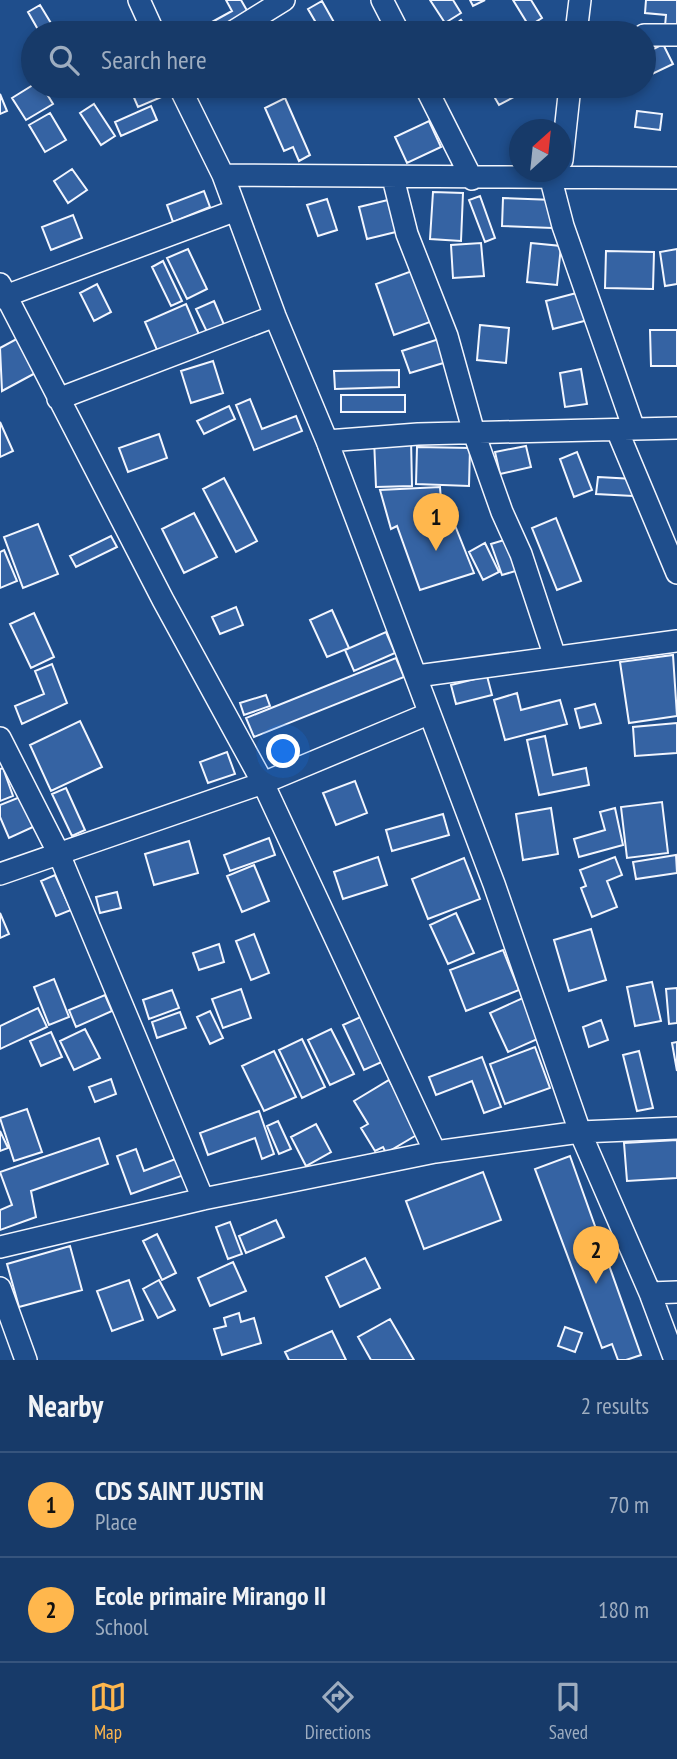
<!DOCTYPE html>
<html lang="en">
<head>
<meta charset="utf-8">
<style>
  body { margin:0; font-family:"PT Sans Narrow",sans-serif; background:#20416f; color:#f1f3f6 }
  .compass { position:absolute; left:509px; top:119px; width:63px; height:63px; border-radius:50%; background:#173a69; box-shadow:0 4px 10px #0003; rotate:27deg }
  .you { position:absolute; left:284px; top:752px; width:24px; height:24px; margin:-18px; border:5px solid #fff; border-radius:50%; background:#1a73e8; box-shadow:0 0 0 10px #1a73e833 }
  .badge { display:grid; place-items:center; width:46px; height:46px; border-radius:50%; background:#ffb74d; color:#111; font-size:23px; font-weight:700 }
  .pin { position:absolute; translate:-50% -58px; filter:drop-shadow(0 2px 4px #0008) }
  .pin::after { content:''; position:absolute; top:37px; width:24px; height:21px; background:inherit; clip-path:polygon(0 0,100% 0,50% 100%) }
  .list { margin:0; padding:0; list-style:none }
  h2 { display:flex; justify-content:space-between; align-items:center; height:91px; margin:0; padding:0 28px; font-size:30px }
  h2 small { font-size:23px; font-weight:400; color:#9eadc0 }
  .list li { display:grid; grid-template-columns:46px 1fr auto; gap:21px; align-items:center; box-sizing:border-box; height:105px; padding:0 28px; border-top:2px solid #36547d }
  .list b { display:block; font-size:26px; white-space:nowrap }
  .list p { margin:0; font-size:23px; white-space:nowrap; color:#9eadc0 }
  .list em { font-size:23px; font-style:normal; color:#9eadc0 }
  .icon { flex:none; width:38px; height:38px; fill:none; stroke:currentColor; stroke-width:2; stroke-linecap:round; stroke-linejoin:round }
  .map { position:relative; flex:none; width:677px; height:1360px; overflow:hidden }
  .search { position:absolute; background:#173a69; box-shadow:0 4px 10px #0003; left:21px; right:21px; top:21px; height:77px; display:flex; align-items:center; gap:18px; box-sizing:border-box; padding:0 24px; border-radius:38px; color:#9eadc0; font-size:26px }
  .sheet { height:301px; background:#173a69 }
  nav { display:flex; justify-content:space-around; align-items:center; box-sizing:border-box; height:98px; border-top:2px solid #36547d; background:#173a69; font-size:19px; color:#9eadc0 }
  nav a { display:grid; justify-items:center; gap:4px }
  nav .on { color:#ffb74d }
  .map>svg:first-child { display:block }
</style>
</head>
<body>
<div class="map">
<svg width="677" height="1360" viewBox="0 0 677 1360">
  <rect width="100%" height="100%" fill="#1f4e8c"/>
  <path fill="#3563a3" stroke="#f2f6ff" stroke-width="2" d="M226,0h15l8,14 -25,19h-32l40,-22z
    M430,0h23l8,13 -16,10z
    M470,0h15l-12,6z
    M513,0h18l11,18 -13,8z
    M646,0h31v27l-12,-1 1,-11 -21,-2z
    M322,1l18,32h-18l-14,-24z
    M40,5l17,28h-17l-12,-21z
    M461,20l10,13h-27z
    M382,24l7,9h-18z
    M663,44l10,20 -25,12 -4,-9v-13z
    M33,85l9,1 11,18 -27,16 -14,-22z
    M129,86h39l3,7 -33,14z
    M446,86h19l-13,8z
    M488,86h46l-35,19z
    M0,94l7,17 -7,3z
    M285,98l25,57 -11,6 -6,-14 -9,4 -19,-43z
    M94,104l21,32 -14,9 -21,-32z
    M151,106l6,14 -36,16 -6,-14z
    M637,111l25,3 -2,16 -25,-3z
    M50,113l16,27 -21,12 -16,-27z
    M429,121l12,26 -34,16 -12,-26z
    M72,169l15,21 -19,13 -14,-22z
    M204,191l6,16 -37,15 -6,-17z
    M433,192l30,1 -2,48 -31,-2z
    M480,196l15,42 -10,4 -16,-42z
    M503,198l51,2 -2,28 -50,-2z
    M327,199l10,31 -19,6 -11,-31z
    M392,199l8,32 -33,8 -8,-32z
    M73,215l9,23 -31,12 -9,-23z
    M481,243l3,33 -31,2 -2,-33z
    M531,243l30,3 -4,39 -30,-3z
    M188,249l19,40 -20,10 -20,-41z
    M677,249v35l-12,2 -5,-34z
    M606,251l48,1 -1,37 -48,-1z
    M163,261l19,40 -11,5 -19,-39z
    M412,271l18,51 -36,13 -18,-51z
    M97,284l14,28 -17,9 -14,-28z
    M584,291l8,28 -39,10 -7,-28z
    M214,301l11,26 -17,7 -12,-25z
    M186,304l15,35 -41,18 -15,-35z
    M480,325l29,3 -3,35 -29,-3z
    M650,330h27v36h-26z
    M22,336l19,34 -39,21 -2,-43z
    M442,338l8,23 -40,12 -8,-22z
    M213,361l10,32 -32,10 -10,-32z
    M581,369l6,35 -22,3 -5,-34z
    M399,370v17l-64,2 -1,-18z
    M341,395h64v17h-64z
    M250,399l12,30 34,-13 6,15 -48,19 -18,-45z
    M229,406l6,13 -31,15 -7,-13z
    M0,422l13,29 -13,6z
    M159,434l8,24 -39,14 -9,-24z
    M411,438l1,48 -36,1 -2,-48z
    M526,446l5,21 -31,7 -5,-22z
    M417,447l53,1 -1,38 -53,-2z
    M577,452l15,38 -18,7 -14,-38z
    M598,477l36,2 -1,17 -37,-2z
    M224,478l33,63 -21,11 -33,-63z
    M440,487l2,28 8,-2 24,60 -54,17 -23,-64 -6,3 -11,-39z
    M194,513l23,44 -33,16 -22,-44z
    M556,518l25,63 -24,9 -25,-62z
    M38,524l20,50 -35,14 -19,-51z
    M111,536l6,11 -41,20 -6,-11z
    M511,538l11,31 -20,6 -11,-31z
    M485,543l14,29 -16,8 -14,-28z
    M4,550l13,31 -17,7v-36z
    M236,607l7,18 -23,9 -8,-17z
    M332,610l17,38 -22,9 -17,-37z
    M34,613l20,44 -23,11 -21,-44z
    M386,632l9,21 -41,18 -9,-21z
    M673,655l4,61 -48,7 -9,-61z
    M396,658l8,19 -150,60 -8,-19z
    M52,664l15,39 -45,21 -7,-18 29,-12 -9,-23z
    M487,676l5,19 -36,9 -5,-19z
    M517,693l4,17 39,-10 7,24 -62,16 -11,-40z
    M266,695l4,11 -26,9 -4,-12z
    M595,704l6,19 -21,5 -5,-19z
    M80,721l22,46 -51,24 -21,-46z
    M677,723v30l-42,3 -2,-29z
    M545,736l8,39 33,-7 3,17 -50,10 -12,-55z
    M227,752l8,22 -27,9 -8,-21z
    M3,768l10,28 -13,5v-32z
    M355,781l12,32 -31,12 -13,-32z
    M66,788l19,42 -13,6 -20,-42z
    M20,797l13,30 -24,11 -9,-21v-12z
    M662,802l6,51 -41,5 -6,-51z
    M551,808l7,46 -35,6 -7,-46z
    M615,808l8,37 -44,12 -5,-18 31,-9 -5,-18z
    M443,814l6,21 -57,16 -6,-21z
    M269,838l6,17 -45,16 -6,-16z
    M189,841l9,32 -44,12 -9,-31z
    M676,855l1,18 -41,6 -3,-17z
    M378,857l9,28 -44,14 -9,-27z
    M615,857l7,18 -15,6 10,26 -25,10 -11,-29 5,-2 -6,-16z
    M464,858l16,41 -52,20 -16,-40z
    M254,865l15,36 -27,11 -15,-36z
    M55,875l16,35 -15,6 -15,-35z
    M117,892l4,16 -21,5 -4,-16z
    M0,913l9,21 -9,4z
    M456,913l18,40 -26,11 -18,-39z
    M591,929l15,51 -37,11 -15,-51z
    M254,934l15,39 -18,7 -15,-39z
    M219,944l5,18 -25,8 -6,-17z
    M503,950l16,40 -53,21 -16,-41z
    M54,979l15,38 -20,8 -15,-38z
    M652,982l9,39 -26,5 -8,-39z
    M677,988v35l-8,1 -3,-35z
    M241,989l10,29 -28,10 -11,-29z
    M172,990l7,18 -30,11 -6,-19z
    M105,995l7,16 -36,16 -7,-17z
    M525,997l17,40 -34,15 -18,-39z
    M38,1008l9,19 -47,22v-23z
    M210,1011l13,27 -13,6 -13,-27z
    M180,1012l6,16 -29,10 -5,-16z
    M365,1015l21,45 -22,10 -21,-45z
    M601,1020l7,20 -19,7 -6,-20z
    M85,1029l15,29 -26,12 -14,-29z
    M331,1029l23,45 -24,11 -22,-45z
    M51,1032l11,25 -21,9 -11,-25z
    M302,1039l23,48 -23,11 -23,-48z
    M677,1042v29l-5,-28z
    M535,1047l15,41 -45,16 -15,-40z
    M274,1051l22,46 -32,14 -22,-45z
    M639,1051l14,57 -16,3 -14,-56z
    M482,1057l19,50 -17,6 -12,-32 -36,14 -7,-18z
    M111,1079l5,15 -21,8 -6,-15z
    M389,1080l31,53 -34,20 -3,-6 -8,4 -14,-23 7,-4 -14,-23z
    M27,1109l15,43 -28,9 -14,-43z
    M259,1111l15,43 -12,5 -7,-21 -47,17 -8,-22z
    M278,1121l13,28 -12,5 -12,-28z
    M316,1124l15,28 -25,14 -15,-29z
    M0,1131l8,17 -8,3z
    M99,1138l9,26 -77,27 5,26 -36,13v-20l12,-5 -12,-33z
    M677,1140v38l-50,3 -3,-38z
    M136,1149l8,22 34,-13 6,17 -53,19 -14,-38z
    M570,1156l71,199 -15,5h-8l-6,-16 -10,4 -67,-179z
    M483,1172l18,48 -77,29 -18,-48z
    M276,1220l8,17 -38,16 -7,-17z
    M230,1222l12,32 -14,5 -12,-32z
    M157,1234l19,39 -14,7 -19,-39z
    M70,1246l12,44 -63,17 -12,-43z
    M365,1258l15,30 -40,19 -14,-30z
    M233,1262l13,29 -36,15 -12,-28z
    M129,1280l14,40 -31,11 -15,-40z
    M159,1280l16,30 -17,8 -15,-29z
    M239,1313l2,9 13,-4 7,25 -39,12 -8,-26 12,-3 -2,-8z
    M390,1319l24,41h-43l-13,-23z
    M565,1327l17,6 -7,19 -17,-6z
    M332,1331l14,29h-57l-4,-8z"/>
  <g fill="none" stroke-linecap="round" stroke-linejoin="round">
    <defs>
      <path id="minor" d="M139,0l15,33
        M382,0l17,33
        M231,33l53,-33
        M576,33l4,-33
        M644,35h33
        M179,86l44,89 52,141 52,125 167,443 86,248 70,161 25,67
        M425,86l47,93
        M562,160l8,-74
        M223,175l454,3
        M550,176l13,50 71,203
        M393,178l14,56 40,102 27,97 28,79 19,42 34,103
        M0,284l163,316 100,183 172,369
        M0,298l234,-87
        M58,399l217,-83
        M617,430l60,143
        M327,441l91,-7 259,-6
        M417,676l260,-35
        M0,738l59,116 144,345
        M0,874l263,-91 165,-69
        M0,1247l203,-48 232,-47 145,-20 97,-4
        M0,1288l26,72
        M650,1293l27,-1"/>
    </defs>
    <use href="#minor" stroke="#f2f6ff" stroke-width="24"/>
    <use href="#minor" stroke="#1f4e8c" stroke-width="21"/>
  </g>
</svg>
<svg class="compass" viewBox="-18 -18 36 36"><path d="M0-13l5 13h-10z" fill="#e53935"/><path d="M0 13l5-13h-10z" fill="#9eadc0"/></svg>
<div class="you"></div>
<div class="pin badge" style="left:436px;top:551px">1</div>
<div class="pin badge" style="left:596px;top:1284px">2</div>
<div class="search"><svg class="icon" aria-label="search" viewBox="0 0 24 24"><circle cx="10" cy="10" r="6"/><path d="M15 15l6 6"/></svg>Search here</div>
</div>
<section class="sheet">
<h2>Nearby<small>2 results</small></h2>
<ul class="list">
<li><span class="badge">1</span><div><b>CDS SAINT JUSTIN</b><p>Place</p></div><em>70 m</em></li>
<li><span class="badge">2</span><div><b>Ecole primaire Mirango II</b><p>School</p></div><em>180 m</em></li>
</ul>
</section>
<nav>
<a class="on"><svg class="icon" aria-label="map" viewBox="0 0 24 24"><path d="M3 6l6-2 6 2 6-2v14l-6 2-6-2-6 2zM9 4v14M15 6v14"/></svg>Map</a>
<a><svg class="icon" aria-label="directions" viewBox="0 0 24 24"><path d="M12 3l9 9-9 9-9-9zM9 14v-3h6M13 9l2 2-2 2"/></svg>Directions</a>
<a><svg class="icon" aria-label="saved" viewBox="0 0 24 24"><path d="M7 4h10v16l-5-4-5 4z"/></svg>Saved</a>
</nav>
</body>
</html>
